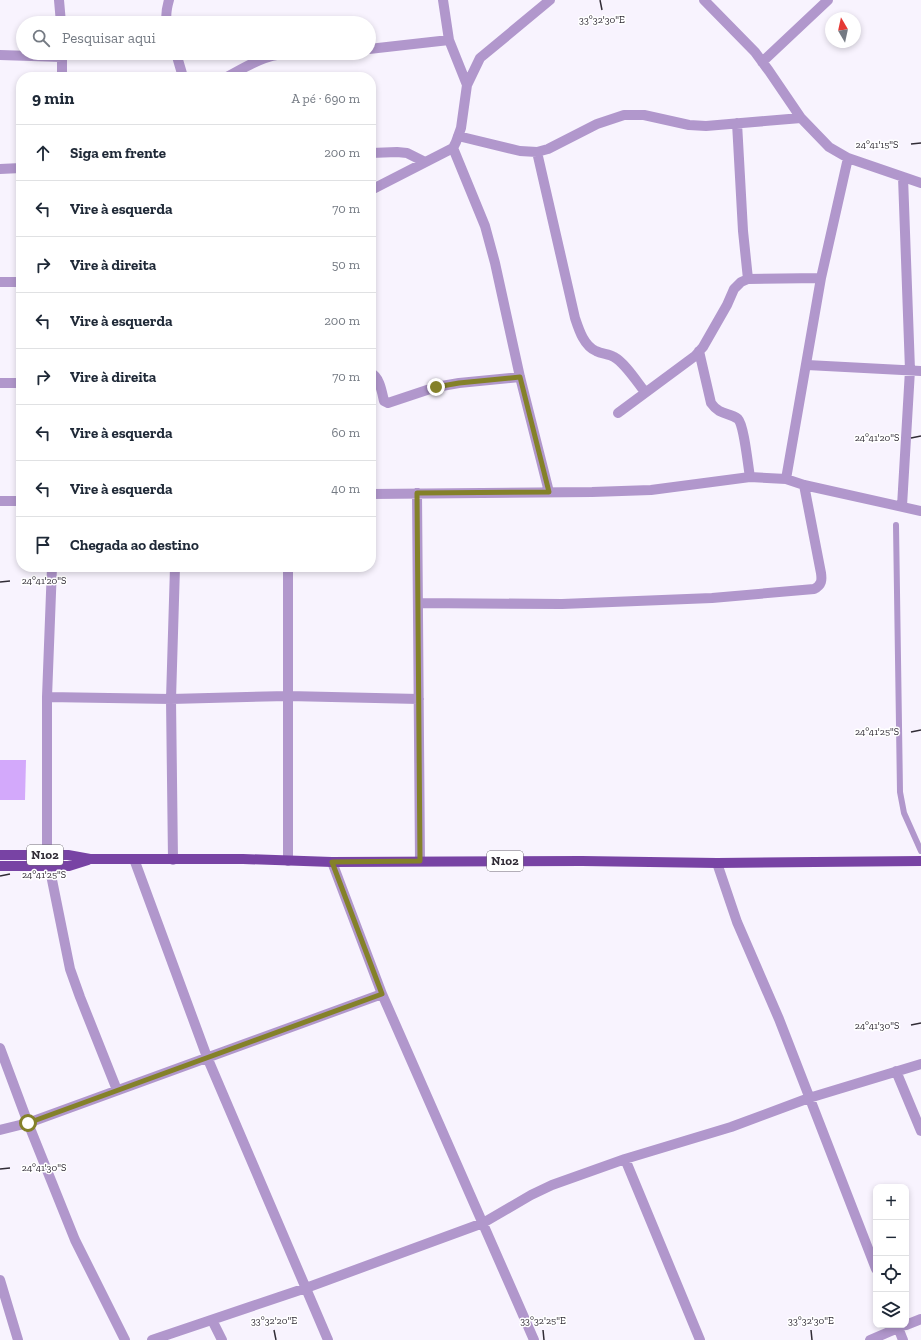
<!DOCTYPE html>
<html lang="pt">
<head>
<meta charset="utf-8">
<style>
  body { margin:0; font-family:"Zilla Slab",serif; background:#f6f6f7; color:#1f2937 }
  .controls { position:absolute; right:12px; bottom:12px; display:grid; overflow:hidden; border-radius:8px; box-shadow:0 2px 6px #0003 }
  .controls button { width:36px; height:36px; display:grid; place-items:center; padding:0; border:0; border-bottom:1px solid #e0e1e3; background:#fff; color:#1f2937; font:20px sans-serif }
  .compass { position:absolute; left:825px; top:12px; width:36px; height:36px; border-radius:50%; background:#fff; box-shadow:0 2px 6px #0003; rotate:351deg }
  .stop { position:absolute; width:12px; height:12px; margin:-9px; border:3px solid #848129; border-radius:50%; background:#fff }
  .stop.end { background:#848129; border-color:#fff; box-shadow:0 1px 4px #0008 }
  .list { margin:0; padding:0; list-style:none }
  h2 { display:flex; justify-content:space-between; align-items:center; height:52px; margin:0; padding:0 16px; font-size:17px }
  h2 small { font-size:13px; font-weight:400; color:#747a83 }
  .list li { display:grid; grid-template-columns:26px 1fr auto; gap:12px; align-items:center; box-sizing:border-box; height:56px; padding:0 16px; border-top:1px solid #e0e1e3 }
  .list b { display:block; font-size:15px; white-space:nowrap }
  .list em { font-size:13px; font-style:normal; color:#747a83 }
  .icon { flex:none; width:22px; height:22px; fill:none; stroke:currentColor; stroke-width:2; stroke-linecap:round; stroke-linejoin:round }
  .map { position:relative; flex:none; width:921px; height:1340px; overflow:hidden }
  .search { position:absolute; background:#fff; box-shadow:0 2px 6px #0003; left:16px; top:16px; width:360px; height:44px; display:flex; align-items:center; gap:10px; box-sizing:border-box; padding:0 14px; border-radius:22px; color:#747a83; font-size:15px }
  .panel { position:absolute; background:#fff; box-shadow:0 2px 6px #0003; left:16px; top:72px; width:360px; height:500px; border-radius:16px }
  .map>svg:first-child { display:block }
</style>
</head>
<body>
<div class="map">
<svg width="921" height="1340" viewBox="0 0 921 1340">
  <rect width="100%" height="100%" fill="#f8f3fe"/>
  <path fill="#d3a9fb" d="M0,760h26l-1,40h-25z"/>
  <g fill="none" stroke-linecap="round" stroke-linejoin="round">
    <path stroke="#b197cc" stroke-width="6" d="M896,525l4,267 4,21 17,38"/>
    <path stroke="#b197cc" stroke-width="10" d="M59,0l2,23
      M443,0l6,40 18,45
      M704,0l51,52 14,19 32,47 28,29 19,11 73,25
      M167,23c-2,-8 0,-16 2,-23
      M369,49l80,-9
      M176,53l7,24
      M0,55l62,2
      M762,62l66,-62
      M62,77v-24
      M227,77c26,-14 40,-24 71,-24
      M737,123l6,108 5,48
      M458,136l62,15 17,1 11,-3 49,-25 27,-9h20l45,10 17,1 95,-8
      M453,148l32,78 10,37 25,114 29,115
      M537,152l38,166c4,12 9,28 21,33 6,3 13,3 18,6 11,6 23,25 31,35
      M371,153l26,-1 10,1 18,9
      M0,169l21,-1
      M371,190l82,-42 3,-6 5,-14 6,-43 13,-27 70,-58
      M0,282h21
      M699,351l12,52c9,13 18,9 27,16 6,6 10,47 12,58
      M807,365l114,6
      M371,373c9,4 11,20 13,28l4,2 48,-16 23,-4 61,-6
      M0,383h21
      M618,413l77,-57 8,-9 24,-42 7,-16 7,-7 7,-3 73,-1
      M786,479l35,-201 27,-120
      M417,493l3,368
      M371,494l221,-2 59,-2 99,-13 36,2 18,6 117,26
      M0,501h21
      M902,506l8,-136 -7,-193
      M52,567l-5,130v158l23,114 10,28 37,93
      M418,603l144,1 150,-6 102,-9c8,-4 8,-9 7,-16l-17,-88
      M47,697l124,2 117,-3 131,3
      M134,859l73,198 121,283
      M173,860l-2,-161 4,-132
      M288,861v-294
      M332,862l50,132 152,346
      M717,863l20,59 42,97 97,250
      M0,1048l28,75 47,117 50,100
      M896,1071l25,60
      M0,1130l28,-7 354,-129
      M625,1159l75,181
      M0,1280l18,60
      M212,1320l10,20
      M897,1325l6,15
      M906,1325l15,-6
      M152,1340l154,-52 177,-65 48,-28 21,-10 73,-26 106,-32 78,-29 112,-34
      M870,1340l35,-15"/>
    <path stroke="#7843a4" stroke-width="10" d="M0,855h68l22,4h153l89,3 250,-1 135,2 204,-2
      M0,866h69l19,-6"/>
  </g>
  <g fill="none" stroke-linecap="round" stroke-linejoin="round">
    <path stroke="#848129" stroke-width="5" d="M28,1123l354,-129 -50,-132 88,-1 -3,-368 132,-1 -29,-115 -61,6 -23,4"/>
  </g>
  <path fill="none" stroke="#312c36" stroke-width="1.5" d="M600,0l2,10M911,144l10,-1M911,438l10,-2M0,582l10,-1M911,732l10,-2M0,876l10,-2M911,1025l10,-2M0,1169l10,-1M274,1330l2,10M543,1330l1,10M811,1330l1,10"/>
  <g text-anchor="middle" stroke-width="3" stroke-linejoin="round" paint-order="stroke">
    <g fill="#fff" stroke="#6f6b72" stroke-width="1">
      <rect x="27" y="845" width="36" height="20" rx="3"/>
      <rect x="487" y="851" width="36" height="20" rx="3"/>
    </g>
    <g font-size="12" font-weight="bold" fill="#312c36">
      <text x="45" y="859">N102</text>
      <text x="505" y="865">N102</text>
    </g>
  </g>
  <g font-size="10" text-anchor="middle" fill="#312c36" stroke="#fff" stroke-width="3" stroke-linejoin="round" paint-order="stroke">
    <text x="602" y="23">33°32'30"E</text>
    <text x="877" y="148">24°41'15"S</text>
    <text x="877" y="441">24°41'20"S</text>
    <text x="44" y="584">24°41'20"S</text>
    <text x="877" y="735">24°41'25"S</text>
    <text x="44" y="878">24°41'25"S</text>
    <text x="877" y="1029">24°41'30"S</text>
    <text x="44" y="1171">24°41'30"S</text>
    <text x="274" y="1324">33°32'20"E</text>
    <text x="543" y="1324">33°32'25"E</text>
    <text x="811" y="1324">33°32'30"E</text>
  </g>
</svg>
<div class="controls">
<button>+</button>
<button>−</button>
<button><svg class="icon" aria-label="locate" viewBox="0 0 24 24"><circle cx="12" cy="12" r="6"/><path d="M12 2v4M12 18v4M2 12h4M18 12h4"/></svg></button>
<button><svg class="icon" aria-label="layers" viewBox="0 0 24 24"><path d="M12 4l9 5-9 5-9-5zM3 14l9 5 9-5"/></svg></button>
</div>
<svg class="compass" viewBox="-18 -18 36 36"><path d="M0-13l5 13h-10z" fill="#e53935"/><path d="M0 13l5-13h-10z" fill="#747a83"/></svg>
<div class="stop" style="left:28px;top:1123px"></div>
<div class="stop end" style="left:436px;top:387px"></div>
<div class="search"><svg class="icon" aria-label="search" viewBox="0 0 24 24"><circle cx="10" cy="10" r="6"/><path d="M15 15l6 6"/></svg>Pesquisar aqui</div>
<section class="panel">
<h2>9 min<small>A pé · 690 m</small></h2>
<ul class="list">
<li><svg class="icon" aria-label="ahead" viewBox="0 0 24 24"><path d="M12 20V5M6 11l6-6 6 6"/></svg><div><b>Siga em frente</b></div><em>200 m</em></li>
<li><svg class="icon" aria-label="left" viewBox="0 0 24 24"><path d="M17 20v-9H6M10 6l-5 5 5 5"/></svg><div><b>Vire à esquerda</b></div><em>70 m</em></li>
<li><svg class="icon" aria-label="right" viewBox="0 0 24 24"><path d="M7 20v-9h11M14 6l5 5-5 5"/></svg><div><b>Vire à direita</b></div><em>50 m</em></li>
<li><svg class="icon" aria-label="left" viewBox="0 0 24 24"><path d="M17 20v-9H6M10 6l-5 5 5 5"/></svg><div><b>Vire à esquerda</b></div><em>200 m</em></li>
<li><svg class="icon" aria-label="right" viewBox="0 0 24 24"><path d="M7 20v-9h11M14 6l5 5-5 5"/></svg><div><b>Vire à direita</b></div><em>70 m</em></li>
<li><svg class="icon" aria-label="left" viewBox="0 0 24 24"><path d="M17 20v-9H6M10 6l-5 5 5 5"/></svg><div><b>Vire à esquerda</b></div><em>60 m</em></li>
<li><svg class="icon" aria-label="left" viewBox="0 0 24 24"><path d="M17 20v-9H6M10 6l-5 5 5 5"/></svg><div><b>Vire à esquerda</b></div><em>40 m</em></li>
<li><svg class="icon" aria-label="arrive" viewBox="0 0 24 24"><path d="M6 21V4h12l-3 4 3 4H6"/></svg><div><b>Chegada ao destino</b></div></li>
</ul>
</section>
</div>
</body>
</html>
